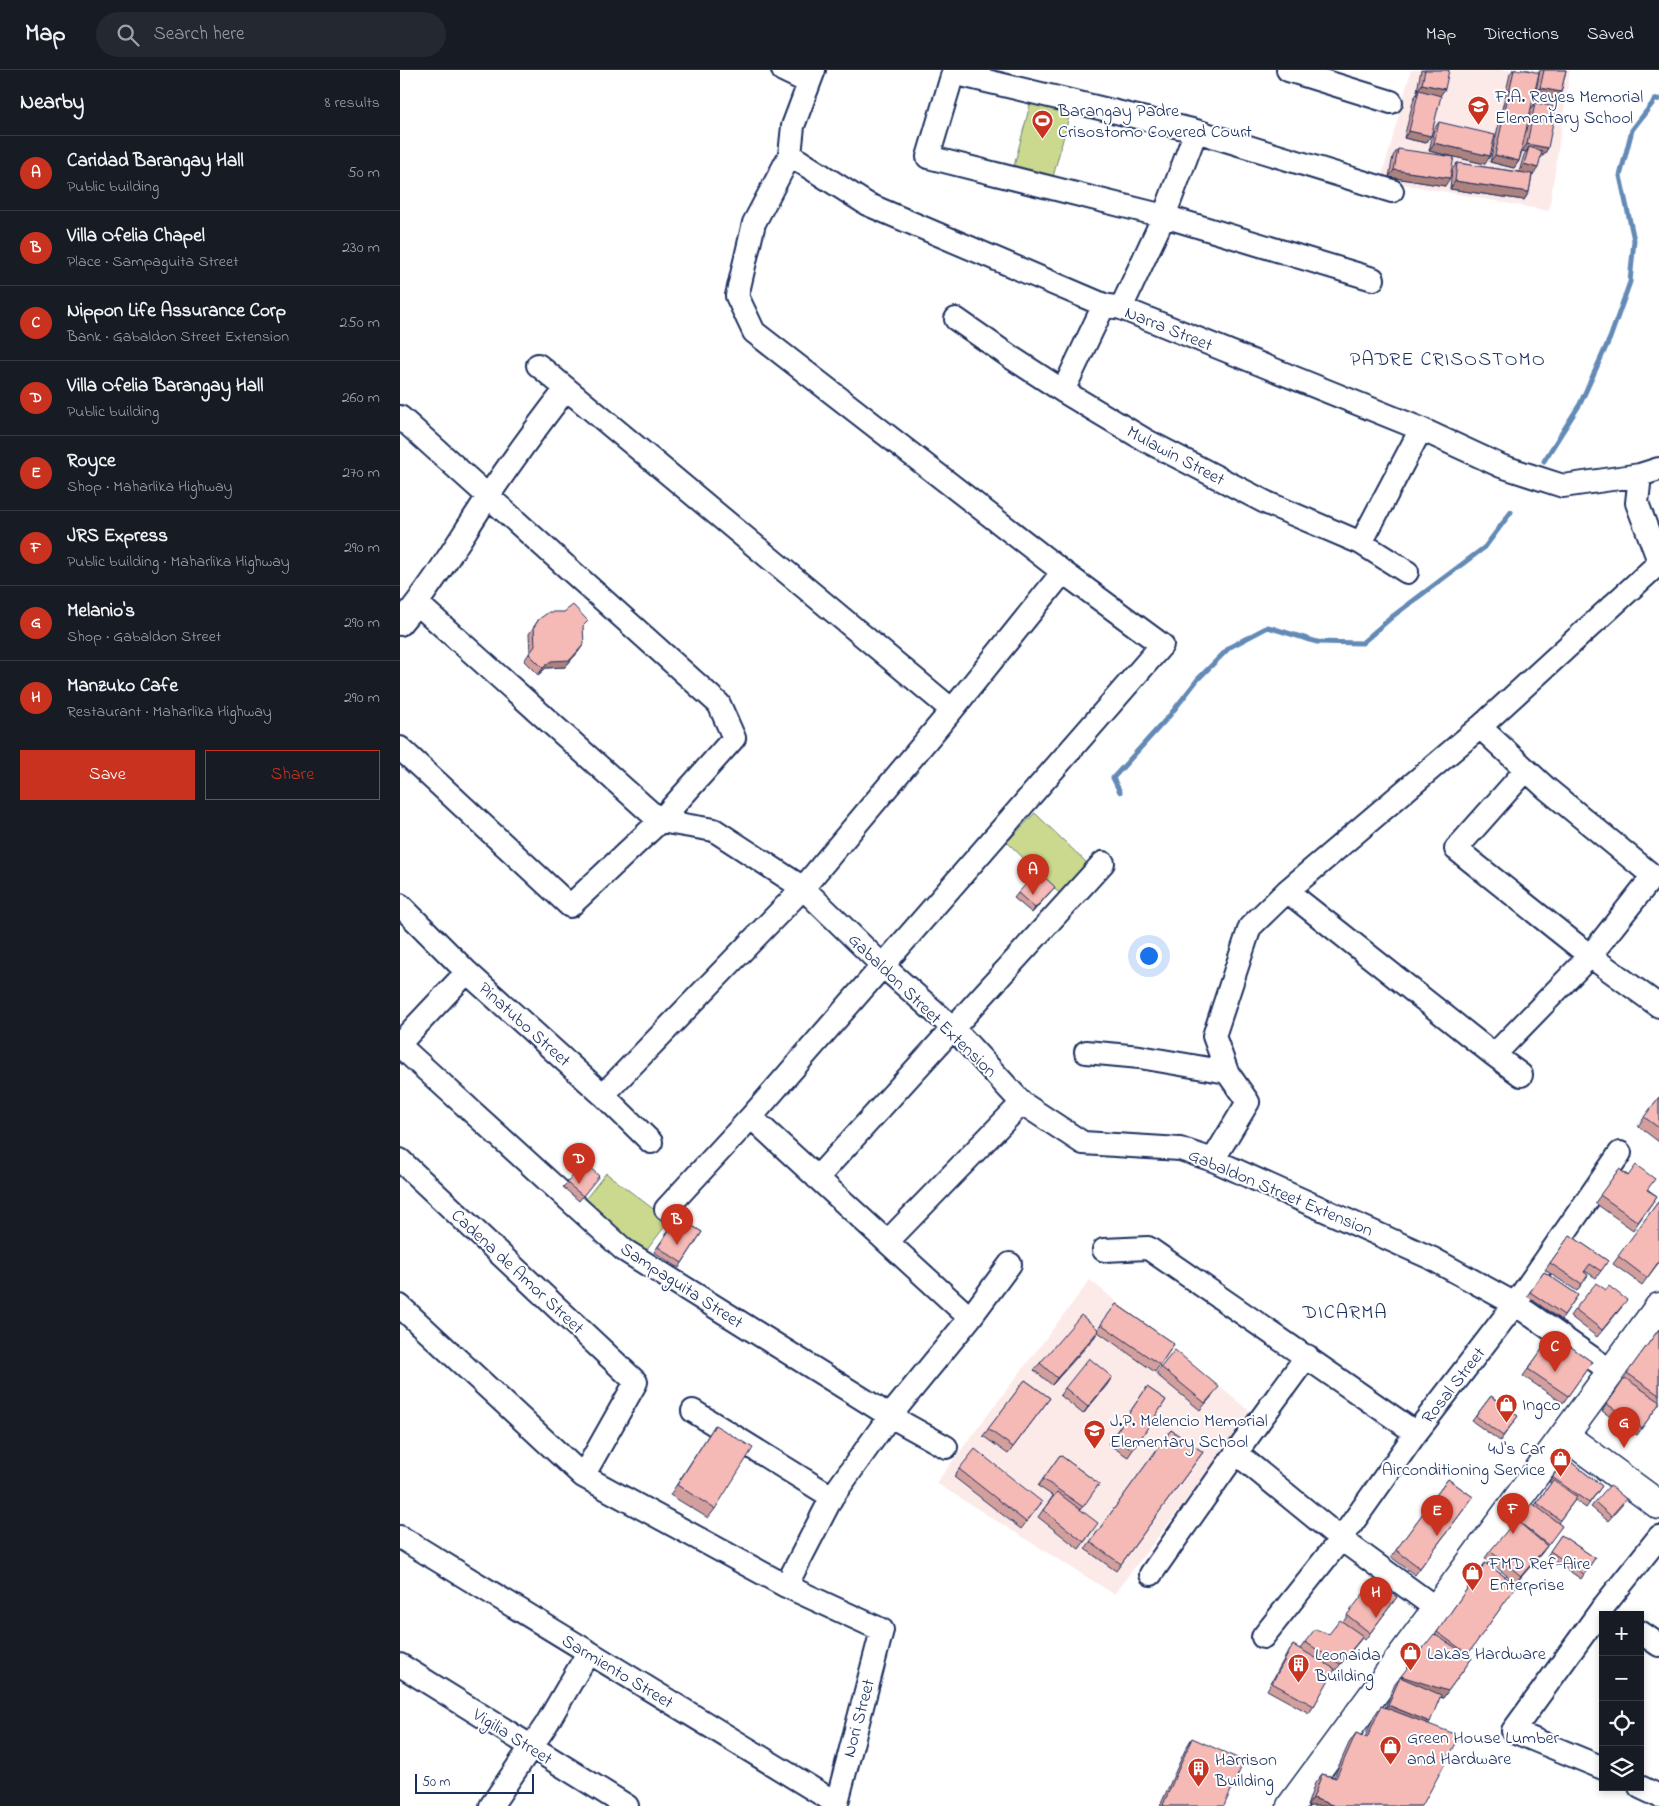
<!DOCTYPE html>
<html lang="en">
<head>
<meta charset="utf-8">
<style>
  body { margin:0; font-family:"Indie Flower",sans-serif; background:#242831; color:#f1f3f6 }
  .controls { position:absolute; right:15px; bottom:15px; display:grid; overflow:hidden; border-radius:0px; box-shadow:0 2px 8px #0003 }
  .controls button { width:45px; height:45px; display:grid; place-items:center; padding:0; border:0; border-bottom:1px solid #363941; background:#171b24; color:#f1f3f6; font:25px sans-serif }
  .scale { position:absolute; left:15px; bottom:12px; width:119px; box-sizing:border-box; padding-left:5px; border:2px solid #1b2f5e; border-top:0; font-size:14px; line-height:18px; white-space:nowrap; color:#1b2f5e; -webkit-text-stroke:4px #fff; paint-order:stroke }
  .you { position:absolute; left:748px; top:885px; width:18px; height:18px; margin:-12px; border:4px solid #fff; border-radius:50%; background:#1a73e8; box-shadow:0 0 0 8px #1a73e833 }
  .badge { display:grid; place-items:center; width:32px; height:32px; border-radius:50%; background:#c8321e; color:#fff; font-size:16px; font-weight:700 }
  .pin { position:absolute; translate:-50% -41px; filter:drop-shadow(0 1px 2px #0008) }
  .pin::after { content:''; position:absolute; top:26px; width:18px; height:15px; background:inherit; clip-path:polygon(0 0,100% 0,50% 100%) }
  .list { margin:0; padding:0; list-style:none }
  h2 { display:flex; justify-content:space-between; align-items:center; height:65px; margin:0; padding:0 20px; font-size:21px }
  h2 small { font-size:16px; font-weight:400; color:#9ea1a6 }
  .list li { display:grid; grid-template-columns:32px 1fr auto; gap:15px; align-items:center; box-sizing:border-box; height:75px; padding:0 20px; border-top:1px solid #363941 }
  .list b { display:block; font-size:19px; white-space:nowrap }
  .list p { margin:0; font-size:16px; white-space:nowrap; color:#9ea1a6 }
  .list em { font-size:16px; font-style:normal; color:#9ea1a6 }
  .actions { display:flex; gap:10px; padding:15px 20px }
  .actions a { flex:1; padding:11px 0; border:1px solid #c8321e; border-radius:0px; text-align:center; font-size:18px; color:#c8321e }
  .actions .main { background:#c8321e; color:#fff }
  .icon { flex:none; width:28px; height:28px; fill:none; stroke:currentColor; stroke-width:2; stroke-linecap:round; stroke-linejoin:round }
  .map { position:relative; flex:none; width:1259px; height:1736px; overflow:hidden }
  header { display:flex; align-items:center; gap:30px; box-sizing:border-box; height:70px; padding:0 25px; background:#171b24; border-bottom:1px solid #363941 }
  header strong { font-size:24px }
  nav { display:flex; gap:28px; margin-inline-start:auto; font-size:18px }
  .search { width:350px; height:45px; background:#242831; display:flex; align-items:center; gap:12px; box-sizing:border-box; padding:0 18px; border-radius:28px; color:#9ea1a6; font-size:19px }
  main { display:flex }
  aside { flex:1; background:#171b24 }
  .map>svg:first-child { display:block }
</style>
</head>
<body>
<header>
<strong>Map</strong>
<div class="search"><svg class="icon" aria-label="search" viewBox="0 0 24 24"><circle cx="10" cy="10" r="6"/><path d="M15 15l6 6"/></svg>Search here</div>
<nav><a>Map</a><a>Directions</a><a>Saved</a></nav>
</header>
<main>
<aside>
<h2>Nearby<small>8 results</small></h2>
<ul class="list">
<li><span class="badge">A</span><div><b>Caridad Barangay Hall</b><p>Public building</p></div><em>50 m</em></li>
<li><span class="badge">B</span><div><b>Villa Ofelia Chapel</b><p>Place · Sampaguita Street</p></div><em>230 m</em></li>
<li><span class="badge">C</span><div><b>Nippon Life Assurance Corp</b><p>Bank · Gabaldon Street Extension</p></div><em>250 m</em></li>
<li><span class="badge">D</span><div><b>Villa Ofelia Barangay Hall</b><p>Public building</p></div><em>260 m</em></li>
<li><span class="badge">E</span><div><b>Royce</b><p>Shop · Maharlika Highway</p></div><em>270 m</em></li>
<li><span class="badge">F</span><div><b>JRS Express</b><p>Public building · Maharlika Highway</p></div><em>290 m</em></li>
<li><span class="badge">G</span><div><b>Melanio's</b><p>Shop · Gabaldon Street</p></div><em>290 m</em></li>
<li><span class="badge">H</span><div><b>Manzuko Cafe</b><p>Restaurant · Maharlika Highway</p></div><em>290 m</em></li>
</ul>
<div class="actions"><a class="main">Save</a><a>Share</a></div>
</aside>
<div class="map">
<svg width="1259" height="1736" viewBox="0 0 1259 1736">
  <rect width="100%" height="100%" fill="#fff"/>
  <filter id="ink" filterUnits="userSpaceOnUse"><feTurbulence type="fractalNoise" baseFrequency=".02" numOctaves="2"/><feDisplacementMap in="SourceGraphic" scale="10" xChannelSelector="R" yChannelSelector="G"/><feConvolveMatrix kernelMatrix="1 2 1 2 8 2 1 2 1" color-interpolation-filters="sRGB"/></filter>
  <g filter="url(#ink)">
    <path fill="#fceae9" d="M1011,0h159l-21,141 -168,-31z
      M690,1210l163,134 -139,180 -178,-111z"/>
    <path fill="#cad98d" stroke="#728476" d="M631,31l39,12 -17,64 -39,-11z
      M635,743l53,51 -28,30 -53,-52z
      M206,1103l63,48 -23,30 -63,-49z"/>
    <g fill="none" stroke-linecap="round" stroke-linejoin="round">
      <path stroke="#648ab6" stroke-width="5" d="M1144,391l36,-57 30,-66 20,-56 4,-42 -14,-64 12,-46 23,-30 4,-1
        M720,722l-7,-14 57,-63 28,-36 32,-32 38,-20 49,15 45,1 31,-27 92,-69 26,-35"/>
      <defs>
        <path id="minor" d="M383,0l25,12
          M414,0l-21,56 -3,29 77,49 237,101 17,3 300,121 80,37 62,20 77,-11 19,-6
          M888,0l103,32
          M973,209l-209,-63 -236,-59 25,-84 243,58 196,60
          M721,238l43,-92 32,-85
          M556,249l56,39 51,33 82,49 122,63 94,40 46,29
          M138,295l414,345
          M663,321l41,-86
          M0,347l319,287 15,34 -74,83 -90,85 -170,-158
          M1240,405l-3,28 22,58
          M961,473l60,-114
          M18,534l242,217 54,9 89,58 80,78 70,62 69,75 61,40 97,6 33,11 218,98 84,46 97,68
          M0,554c33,-39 59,-84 87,-126 25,-38 52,-74 79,-109
          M1080,657l66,61 107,88 -63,80 -96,99
          M1126,700l-70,79 134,107 69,50
          M887,821l207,164 27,20
          M0,835l67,67 136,123 48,47
          M0,973l67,-71
          M0,976l224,204 266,166 56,31
          M686,982l54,5 87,15
          M203,1025l200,-207 149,-178 111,-138
          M351,1047l219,201 -80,98 -58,81 -46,89
          M0,1090l236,222 -53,94
          M813,1090l35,-58 -21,-30 -13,-36 36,-109 37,-36 193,-164 179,-164
          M417,1108l286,-315
          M266,1139l85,-92 411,-472 -99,-73 -309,-240 -17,-36 17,-73 36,-68
          M487,1172l135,-139
          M704,1180l44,-2 268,185
          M0,1236l183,170 203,110 96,44 -46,176
          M570,1248l40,-54
          M293,1341l139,86
          M836,1383l105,86 96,70
          M0,1467l436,266
          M751,1504l85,-121 71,-97
          M1240,1562l19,13
          M863,1567l78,-98 75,-106 99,-129 105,-151
          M0,1595l227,141
          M1203,1698l-90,-37 91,-125 55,-69
          M1240,1717l19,9
          M91,1736l55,-81 42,-72"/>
        <path id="major" d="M1165,1366l94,69
          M891,1736l368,-499"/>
      </defs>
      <use href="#minor" stroke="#1b2f5e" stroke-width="26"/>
      <use href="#major" stroke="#1b2f5e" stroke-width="31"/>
      <use href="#minor" stroke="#fff" stroke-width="22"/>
      <use href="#major" stroke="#fff" stroke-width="28"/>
    </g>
    <path fill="#d39f9d" stroke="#1b2f5e" d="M1021,0h28l-9,26 -9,40 -5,7 -22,-5 10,-40 5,-7h-2z
      M1112,0h18l1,39 4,-6 13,45 -5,8 -2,-1 -8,20h-1l-3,17 -5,8 -74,-11 2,-19 5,-7 62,9 5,-17 2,-3 -4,-1 -3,10 -5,7 -24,-6 20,-88 3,-4z
      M1140,0h26l-5,22 -5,7 -21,-4z
      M1039,52l46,42 -56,-13 5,-22z
      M998,79l47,37 -56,-9 4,-21z
      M139,549l44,9 -4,23 -14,16 -19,1 -8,7 -14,-14 6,-9 -1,-18z
      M651,821l-19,22 -18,-15 4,-5z
      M1259,1027v45l-21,-16z
      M1219,1099l38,27 -24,34 -38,-27z
      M195,1110l-16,21 -16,-14 4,-4z
      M1258,1132l1,60 -17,23 -29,-21z
      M278,1147l24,15 -23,36 -25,-16z
      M1170,1165l38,26 -12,17 -11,-7 -1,1 4,3 -11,16 -32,-21z
      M1144,1202l34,23 -17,25 -34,-24z
      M1206,1220l16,17 -25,30 -27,-21 5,-7z
      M716,1234l58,40 -19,28 -57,-40 -46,53 -18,-15 6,-7 58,-34z
      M1259,1259v75l-22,31 -35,-24 21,-30 -1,-1z
      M1153,1264l39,28 -29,41 -40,-27z
      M761,1297l53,27 -14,16 -44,-36z
      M712,1307l-29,37 -23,-19 5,-7z
      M625,1310l25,18 -42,56 -25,-18z
      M747,1317l19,13 -38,57 -20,-13z
      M1091,1326l27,20 -18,25 -28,-20z
      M315,1355v84l-7,9 -38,-23z
      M771,1360l32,22 -87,119 -31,-22z
      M660,1385l39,29 -19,26 13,20 -14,19 -41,-32 15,-21 -15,-10z
      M1167,1389l35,27 -16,22 -11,-8 -17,23 4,3 -18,23 -28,34 -31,-25 5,-7 28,-29 17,-17 16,-22 -2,-1z
      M559,1399l83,33 -21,27 -67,-52z
      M1048,1409l25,18 -58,78 -24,-18z
      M1195,1432l28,2 -15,17 -17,-14z
      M1161,1465l34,23 -14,21 -34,-23z
      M1085,1493l32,22 -50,70 -24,43 -3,-1 -12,27 -6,82h-115l8,-23 7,-9 12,3 15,-34 7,-10 9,4 9,-21 7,-10 4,2 10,-24 40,-49z
      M974,1510l23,17 -32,43 -3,-2 -27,33 -1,-1 -20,36 -5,7 -42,-23 21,-38 5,-7 7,4 5,-7 24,-8 14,-12z
      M792,1668l32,68h-64l26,-58z"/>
    <path fill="#ac827f" stroke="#1b2f5e" d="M1022,14l23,5 -5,7 -23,-5z
      M1140,18l21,4 -5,7 -21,-4z
      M1009,61l22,5 -5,7 -22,-5z
      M1034,73l56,13 -5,8 -56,-13z
      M1127,74l21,4 -5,8 -16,-4 2,-5 -3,5 -4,-1z
      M1095,85l24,6 -5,7 -24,-6z
      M1124,94l14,4 -5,7 -14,-3z
      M994,100l56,8 -5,8 -56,-9z
      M1055,111l74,11 -5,8 -74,-11z
      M184,574l-5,7 -14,16 -19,1 -8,7 5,-7 8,-7z
      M655,817l-4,4 -19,22 3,-5z
      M699,1260l-5,8 -42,47 5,-7z
      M712,1307l-5,8 -24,29 5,-7z
      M1147,1476l-5,7 -26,30 5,-7z
      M1072,1588l-29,40 -46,-14 4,-8z
      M988,1635l42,17 -5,7 -42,-17z
      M913,1728l22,8h-28z"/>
    <path fill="#f5b9b6" stroke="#1b2f5e" d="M1025,0h24l-4,19 -23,-5z
      M1114,0h13l12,3 -20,88 -24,-6z
      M1144,0h22l-5,22 -21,-4z
      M1019,20l22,6 -10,40 -22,-5z
      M1135,33l21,4 -8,41 -21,-4z
      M1039,52l56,13 -5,21 -56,-13z
      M1129,77l13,4 -4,17 -14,-4z
      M998,79l56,8 -4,21 -56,-8z
      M1057,93l75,11 -3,18 -74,-11z
      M173,535l15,16 -5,5 1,18 -14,16 -19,1 -8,7 -14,-14 6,-8 -1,-19 5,-8 10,-7h15z
      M638,801l17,16 -20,21 -17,-15z
      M1259,1027v31l-15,-11z
      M184,1092l15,14 -16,20 -16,-13z
      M1236,1095l19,14 -8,11 10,6 -19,26 -38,-27 19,-26 9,7z
      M1258,1132l1,1v58l-12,17 -29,-22z
      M278,1147l24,15 -20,31 -24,-16z
      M1170,1165l38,26 -7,10 -11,-7 -6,8 4,3 -6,9 -32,-21z
      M1144,1202l34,23 -14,20 -34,-23z
      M1196,1213l10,7 3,-4 18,14 -25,30 -27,-21z
      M716,1234l58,40 -14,21 -59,-41z
      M681,1245l18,15 -42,48 -17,-15z
      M1259,1259v66l-32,-22z
      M1153,1264l39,28 -24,34 -40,-27z
      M775,1280l44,37 -14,16 -44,-36z
      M689,1288l23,19 -24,30 -23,-19z
      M1225,1308l34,23v3l-17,24 -35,-24z
      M625,1310l25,18 -37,49 -25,-18z
      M747,1317l19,13 -33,50 -20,-13z
      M1091,1326l27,20 -15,20 -27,-20z
      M315,1355l38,23 -38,61 -38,-24z
      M771,1360l32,22 -82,112 -31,-22z
      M575,1379l67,53 -16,20 -67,-53z
      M660,1385l39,29 -16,23 -40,-28z
      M1167,1389l35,27 -13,17 -37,-26z
      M1048,1409l25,18 -53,71 -24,-18z
      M1153,1410l24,17 -17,23 -23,-17z
      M1210,1415l16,14 -15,17 -16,-14z
      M657,1422l41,31 -14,19 -41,-32z
      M1132,1433l30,23 -14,19 -30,-24z
      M1116,1450l31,26 -26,30 -31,-25z
      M1161,1465l34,23 -11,16 -34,-23z
      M1085,1493l32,22 -49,69 -31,-22z
      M974,1510l23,17 -27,36 -23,-18z
      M940,1550l23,16 -23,28 -35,-22 10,-13 14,5z
      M1034,1564l38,24 -24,33 -47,-15z
      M893,1575l42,24 -21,37 -42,-23z
      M1000,1607l41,18 -11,27 -42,-17z
      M981,1636l79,30 -38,70h-87l-22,-8 9,-24 14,4 20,-45 11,5z
      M792,1668l52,23 -20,45h-59l-2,-1z"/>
  </g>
  <defs>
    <symbol id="school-pin" viewBox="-11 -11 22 30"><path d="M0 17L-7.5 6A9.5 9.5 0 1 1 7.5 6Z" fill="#c8321e" stroke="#fff"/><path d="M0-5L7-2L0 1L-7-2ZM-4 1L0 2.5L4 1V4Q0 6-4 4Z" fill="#fff"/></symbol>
    <symbol id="stadium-pin" viewBox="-11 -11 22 30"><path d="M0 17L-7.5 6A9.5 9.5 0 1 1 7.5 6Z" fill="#c8321e" stroke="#fff"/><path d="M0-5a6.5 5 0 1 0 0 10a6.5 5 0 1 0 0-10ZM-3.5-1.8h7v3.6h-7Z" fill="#fff"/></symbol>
    <symbol id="shop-pin" viewBox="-11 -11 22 30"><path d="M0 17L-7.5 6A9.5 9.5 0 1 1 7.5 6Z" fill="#c8321e" stroke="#fff"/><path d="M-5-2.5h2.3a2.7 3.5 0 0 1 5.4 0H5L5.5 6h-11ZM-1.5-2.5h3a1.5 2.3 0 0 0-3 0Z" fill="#fff"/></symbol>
    <symbol id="building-pin" viewBox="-11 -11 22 30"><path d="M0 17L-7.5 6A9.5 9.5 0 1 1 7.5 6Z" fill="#c8321e" stroke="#fff"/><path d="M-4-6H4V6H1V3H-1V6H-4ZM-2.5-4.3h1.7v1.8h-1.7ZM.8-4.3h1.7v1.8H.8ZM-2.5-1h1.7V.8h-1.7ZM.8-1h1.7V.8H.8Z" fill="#fff"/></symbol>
  </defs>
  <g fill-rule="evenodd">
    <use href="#school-pin" x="1066" y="24" width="25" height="34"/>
    <use href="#stadium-pin" x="630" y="38" width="25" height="34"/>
    <use href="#shop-pin" x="1094" y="1322" width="25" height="34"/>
    <use href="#school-pin" x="682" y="1348" width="25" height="34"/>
    <use href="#shop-pin" x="1148" y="1376" width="25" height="34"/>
    <use href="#shop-pin" x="1060" y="1490" width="25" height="34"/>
    <use href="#shop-pin" x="998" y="1570" width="25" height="34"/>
    <use href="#building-pin" x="886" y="1582" width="25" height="34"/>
    <use href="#shop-pin" x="978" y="1664" width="25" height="34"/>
    <use href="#building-pin" x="786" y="1686" width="25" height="34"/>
  </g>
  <g text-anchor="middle" stroke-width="4" stroke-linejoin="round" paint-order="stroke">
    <g font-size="18" fill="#1b2f5e" stroke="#fff" text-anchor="start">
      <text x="1095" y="32">F.A. Reyes Memorial<tspan x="1095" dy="21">Elementary School</tspan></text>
      <text x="658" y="46">Barangay Padre<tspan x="658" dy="21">Crisostomo Covered Court</tspan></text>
      <text x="1122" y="1340">Ingco</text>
      <text x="710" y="1356">J.P. Melencio Memorial<tspan x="710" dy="21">Elementary School</tspan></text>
      <text x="1145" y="1384" text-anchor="end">4J's Car<tspan x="1145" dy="21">Airconditioning Service</tspan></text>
      <text x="1089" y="1499">FMD Ref-Aire<tspan x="1089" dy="21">Enterprise</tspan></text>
      <text x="1027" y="1589">Lakas Hardware</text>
      <text x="915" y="1590">Leonaida<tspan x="915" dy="21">Building</tspan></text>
      <text x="1007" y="1673">Green House Lumber<tspan x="1007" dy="21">and Hardware</tspan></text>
      <text x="815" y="1695">Harrison<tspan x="815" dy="21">Building</tspan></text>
    </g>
    <g font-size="18" fill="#1b2f5e" stroke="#fff">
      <text transform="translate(769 258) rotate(22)" y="6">Narra Street</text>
      <text transform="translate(776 385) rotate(28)" y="6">Mulawin Street</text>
      <text transform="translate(523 935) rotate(44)" y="6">Gabaldon Street Extension</text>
      <text transform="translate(125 954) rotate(42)" y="6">Pinatubo Street</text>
      <text transform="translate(881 1122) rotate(23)" y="6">Gabaldon Street Extension</text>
      <text transform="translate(118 1201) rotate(43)" y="6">Cadena de Amor Street</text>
      <text transform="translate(282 1215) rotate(33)" y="6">Sampaguita Street</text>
      <text transform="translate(1053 1315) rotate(-52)" y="6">Rosal Street</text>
      <text transform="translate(218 1601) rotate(31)" y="6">Sarmiento Street</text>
      <text transform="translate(458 1648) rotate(-75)" y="6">Nori Street</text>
      <text transform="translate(113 1666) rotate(32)" y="6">Vigilia Street</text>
    </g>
    <g font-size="20" letter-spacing="1" fill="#1b2f5e" stroke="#fff">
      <text x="1048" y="295">PADRE CRISOSTOMO</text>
      <text x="945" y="1248">DICARMA</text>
    </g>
  </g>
</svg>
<div class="controls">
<button>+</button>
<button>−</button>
<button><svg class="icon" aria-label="locate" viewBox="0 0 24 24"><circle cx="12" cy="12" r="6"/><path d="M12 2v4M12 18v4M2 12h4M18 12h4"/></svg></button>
<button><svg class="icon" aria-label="layers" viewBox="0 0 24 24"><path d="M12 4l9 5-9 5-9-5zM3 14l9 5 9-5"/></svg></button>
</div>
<div class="scale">50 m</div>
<div class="you"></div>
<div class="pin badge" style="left:633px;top:825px">A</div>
<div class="pin badge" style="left:277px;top:1175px">B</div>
<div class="pin badge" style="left:1155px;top:1302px">C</div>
<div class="pin badge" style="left:179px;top:1114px">D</div>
<div class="pin badge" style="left:1037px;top:1466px">E</div>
<div class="pin badge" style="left:1113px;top:1464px">F</div>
<div class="pin badge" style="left:1224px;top:1378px">G</div>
<div class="pin badge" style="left:976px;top:1548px">H</div>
</div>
</main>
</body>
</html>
